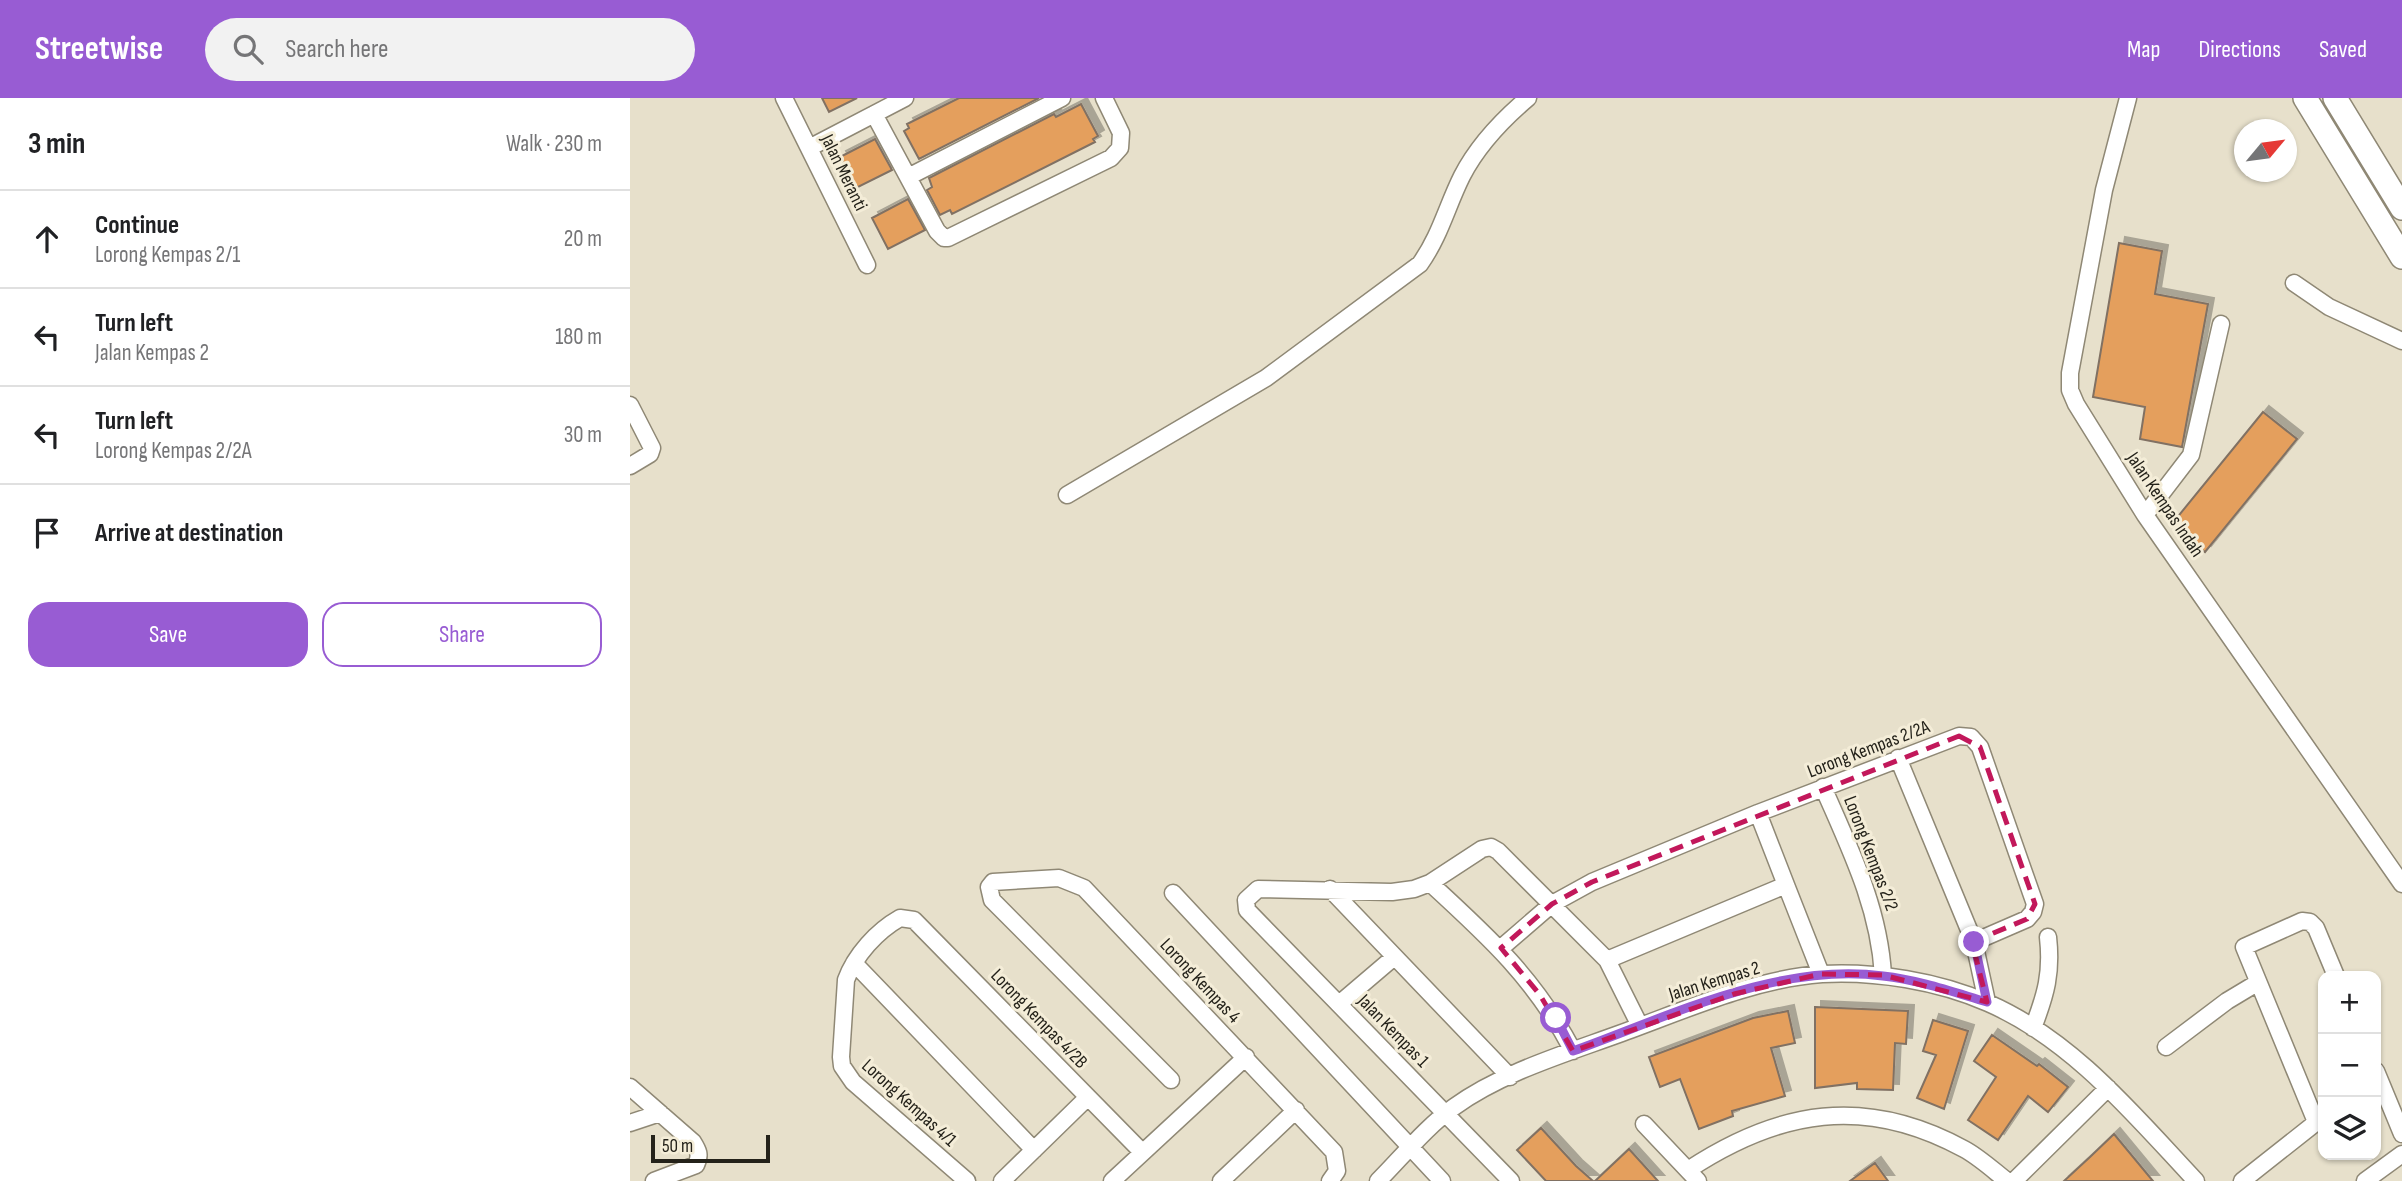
<!DOCTYPE html>
<html lang="en">
<head>
<meta charset="utf-8">
<style>
  body { margin:0; font-family:"Sofia Sans Condensed",sans-serif; background:#f2f2f2; color:#202124 }
  .controls { position:absolute; right:21px; bottom:21px; display:grid; overflow:hidden; border-radius:14px; box-shadow:0 2px 5px #0004 }
  .controls button { width:63px; height:63px; display:grid; place-items:center; padding:0; border:0; border-bottom:2px solid #e0e0e0; background:#fff; color:#202124; font:35px sans-serif }
  .compass { position:absolute; left:1604px; top:21px; width:63px; height:63px; border-radius:50%; background:#fff; box-shadow:0 2px 5px #0004; rotate:61deg }
  .scale { position:absolute; left:21px; bottom:18px; width:119px; box-sizing:border-box; padding-left:7px; border:4px solid #24221a; border-top:0; font-size:19px; line-height:24px; white-space:nowrap; color:#24221a; -webkit-text-stroke:5px #f4edd8; paint-order:stroke }
  .stop { position:absolute; width:21px; height:21px; margin:-16px; border:5px solid #985cd3; border-radius:50%; background:#fff }
  .stop.end { background:#985cd3; border-color:#fff; box-shadow:0 2px 7px #0008 }
  .list { margin:0; padding:0; list-style:none }
  h2 { display:flex; justify-content:space-between; align-items:center; height:91px; margin:0; padding:0 28px; font-size:30px }
  h2 small { font-size:23px; font-weight:400; color:#757577 }
  .list li { display:grid; grid-template-columns:46px 1fr auto; gap:21px; align-items:center; box-sizing:border-box; height:98px; padding:0 28px; border-top:2px solid #e0e0e0 }
  .list b { display:block; font-size:26px; white-space:nowrap }
  .list p { margin:0; font-size:23px; white-space:nowrap; color:#757577 }
  .list em { font-size:23px; font-style:normal; color:#757577 }
  .actions { display:flex; gap:14px; padding:21px 28px }
  .actions a { flex:1; padding:16px 0; border:2px solid #985cd3; border-radius:21px; text-align:center; font-size:24px; color:#985cd3 }
  .actions .main { background:#985cd3; color:#fff }
  .icon { flex:none; width:38px; height:38px; fill:none; stroke:currentColor; stroke-width:2; stroke-linecap:round; stroke-linejoin:round }
  .map { position:relative; flex:none; width:1772px; height:1083px; overflow:hidden }
  header { display:flex; align-items:center; gap:42px; box-sizing:border-box; height:98px; padding:0 35px; background:#985cd3; color:#fff }
  header strong { font-size:33px }
  nav { display:flex; gap:38px; margin-inline-start:auto; font-size:24px }
  .search { width:490px; height:63px; background:#f2f2f2; display:flex; align-items:center; gap:18px; box-sizing:border-box; padding:0 24px; border-radius:38px; color:#757577; font-size:26px }
  main { display:flex }
  aside { flex:1; background:#fff }
  .map>svg:first-child { display:block }
</style>
</head>
<body>
<header>
<strong>Streetwise</strong>
<div class="search"><svg class="icon" aria-label="search" viewBox="0 0 24 24"><circle cx="10" cy="10" r="6"/><path d="M15 15l6 6"/></svg>Search here</div>
<nav><a>Map</a><a>Directions</a><a>Saved</a></nav>
</header>
<main>
<aside>
<h2>3 min<small>Walk · 230 m</small></h2>
<ul class="list">
<li><svg class="icon" aria-label="ahead" viewBox="0 0 24 24"><path d="M12 20V5M6 11l6-6 6 6"/></svg><div><b>Continue</b><p>Lorong Kempas 2/1</p></div><em>20 m</em></li>
<li><svg class="icon" aria-label="left" viewBox="0 0 24 24"><path d="M17 20v-9H6M10 6l-5 5 5 5"/></svg><div><b>Turn left</b><p>Jalan Kempas 2</p></div><em>180 m</em></li>
<li><svg class="icon" aria-label="left" viewBox="0 0 24 24"><path d="M17 20v-9H6M10 6l-5 5 5 5"/></svg><div><b>Turn left</b><p>Lorong Kempas 2/2A</p></div><em>30 m</em></li>
<li><svg class="icon" aria-label="arrive" viewBox="0 0 24 24"><path d="M6 21V4h12l-3 4 3 4H6"/></svg><div><b>Arrive at destination</b></div></li>
</ul>
<div class="actions"><a class="main">Save</a><a>Share</a></div>
</aside>
<div class="map">
<svg width="1772" height="1083" viewBox="0 0 1772 1083">
  <defs>
    <filter id="shadow"><feDropShadow dx="6" dy="-6" stdDeviation="0" flood-color="#0004"/></filter>
  </defs>
  <rect width="100%" height="100%" fill="#e7e0cb"/>
  <path fill="#e49f5d" stroke="#817163" stroke-width="2" filter="url(#shadow)" d="M192,0h35l-28,14z
    M329,0h80l-120,61 -15,-28 5,-3 -2,-4z
    M451,6l17,32 -5,3 2,3 -143,72 -2,-4 -10,5 -13,-25 5,-3 -3,-9 125,-64 2,3z
    M245,41l17,31 -36,18 -16,-31z
    M278,101l17,31 -37,19 -16,-31z
    M1489,145l43,8 -7,43 53,10 -26,143 -42,-8 5,-32 -52,-10z
    M1633,314l34,27 -92,113 -34,-27z
    M1185,909l93,4 -2,33 -11,-1 -2,47 -36,-1v-6l-42,5z
    M1158,913l7,32 -24,5 14,48 -53,15 1,5 -34,13 -19,-50 -20,8 -11,-30 104,-39z
    M1303,922l35,11 -24,78 -27,-11 19,-43 -13,-4z
    M1362,937l45,31 2,-2 29,23 -20,25 -20,-16 -30,44 -30,-20 28,-43 -22,-16z
    M911,1030l35,38 17,15h-47l-29,-31z
    M1484,1036l39,47h-89l26,-24z
    M999,1051l29,32h-63z
    M1245,1065l13,18h-38z"/>
  <g fill="none" stroke-linecap="round" stroke-linejoin="round">
    <defs>
      <path id="minor" d="M154,0l83,167
        M1498,0l-24,92 -34,183v17l6,14 69,111 257,369
        M244,16l63,117 7,7h4l163,-80 9,-10 1,-15 -17,-35
        M179,50l96,-50
        M278,79l154,-79
        M1664,185l35,24 73,34
        M0,307l22,43 -2,6 -20,12
        M437,397l199,-117 154,-114c20,-28 27,-58 42,-88 16,-31 40,-56 66,-78
        M1515,417l46,-60 30,-131
        M1268,660l76,184 13,60
        M1193,689c27,62 56,120 60,188
        M800,785c59,54 106,97 143,168
        M1156,787l35,89
        M700,791l180,188
        M543,795l269,288
        M871,850l51,-44 40,-22 166,-69 201,-77 12,1 9,10 55,157 -2,8 -6,7 -53,23
        M977,862l179,-75 -28,-72
        M224,865l180,187
        M709,906l54,-46
        M1403,930c13,-34 19,-55 15,-91
        M1536,949l61,-46 30,-18
        M1746,973l26,63
        M541,982l-179,-180 -3,-13 4,-5 66,-4 25,10 250,264 3,19 -7,10
        M0,989l63,55c5,8 8,13 3,23l-42,16
        M1686,1024l-72,-175 58,-26 8,1 6,6 20,48
        M0,1025l30,-10
        M1014,1026l54,57
        M1058,1072c91,-60 177,-75 276,-21 15,8 29,21 43,32
        M337,1083l-114,-99 -11,-16 -1,-9 5,-77c9,-25 31,-49 54,-62l14,2 228,232
        M372,1083l86,-84
        M482,1083l134,-124
        M591,1083l75,-71
        M748,1083c24,-24 48,-54 76,-74 47,-34 110,-53 165,-73 64,-23 134,-55 203,-60 53,-3 116,7 166,29 85,37 146,112 208,178
        M881,1083l-264,-271 -1,-10 12,-11 134,3 22,-3 16,-6 52,-34 9,-2 7,4 109,109 33,66
        M1384,1083l94,-93
        M1612,1083l81,-64
        M1735,1083l37,-27"/>
      <path id="highway" d="M1675,0l97,159
        M1705,0l67,110"/>
    </defs>
    <use href="#minor" stroke="#8f8875" stroke-width="19"/>
    <use href="#highway" stroke="#8f8875" stroke-width="26"/>
    <use href="#minor" stroke="#fff" stroke-width="16"/>
    <use href="#highway" stroke="#fff" stroke-width="23"/>
  </g>
  <g fill="none" stroke-linecap="round" stroke-linejoin="round">
    <path stroke="#985cd3" stroke-width="9" d="M926,920l17,33c97,-35 205,-89 310,-75 36,4 70,16 104,26l-13,-60"/>
  </g>
  <path fill="none" stroke="#c2185b" stroke-width="5" stroke-dasharray="14 9" stroke-linejoin="round" d="M1329,638l21,11 55,157 -8,15 -55,23 15,60 -104,-27 -62,-1 -87,20 -161,57 -33,-56 -39,-47 51,-44 40,-22z"/>
  <g text-anchor="middle" stroke-width="6" stroke-linejoin="round" paint-order="stroke">
    <g font-size="19" fill="#24221a" stroke="#f4edd8">
      <text transform="translate(215 74) rotate(64)" y="7">Jalan Meranti</text>
      <text transform="translate(1536 406) rotate(56)" y="7">Jalan Kempas Indah</text>
      <text transform="translate(1238 650) rotate(-21)" y="7">Lorong Kempas 2/2A</text>
      <text transform="translate(1242 755) rotate(69)" y="7">Lorong Kempas 2/2</text>
      <text transform="translate(571 882) rotate(47)" y="7">Lorong Kempas 4</text>
      <text transform="translate(1084 882) rotate(-17)" y="7">Jalan Kempas 2</text>
      <text transform="translate(410 920) rotate(46)" y="7">Lorong Kempas 4/2B</text>
      <text transform="translate(764 932) rotate(46)" y="7">Jalan Kempas 1</text>
      <text transform="translate(280 1004) rotate(42)" y="7">Lorong Kempas 4/1</text>
    </g>
  </g>
</svg>
<div class="controls">
<button>+</button>
<button>−</button>
<button><svg class="icon" aria-label="layers" viewBox="0 0 24 24"><path d="M12 4l9 5-9 5-9-5zM3 14l9 5 9-5"/></svg></button>
</div>
<svg class="compass" viewBox="-18 -18 36 36"><path d="M0-13l5 13h-10z" fill="#e53935"/><path d="M0 13l5-13h-10z" fill="#757577"/></svg>
<div class="scale">50 m</div>
<div class="stop" style="left:926px;top:920px"></div>
<div class="stop end" style="left:1344px;top:844px"></div>
</div>
</main>
</body>
</html>
